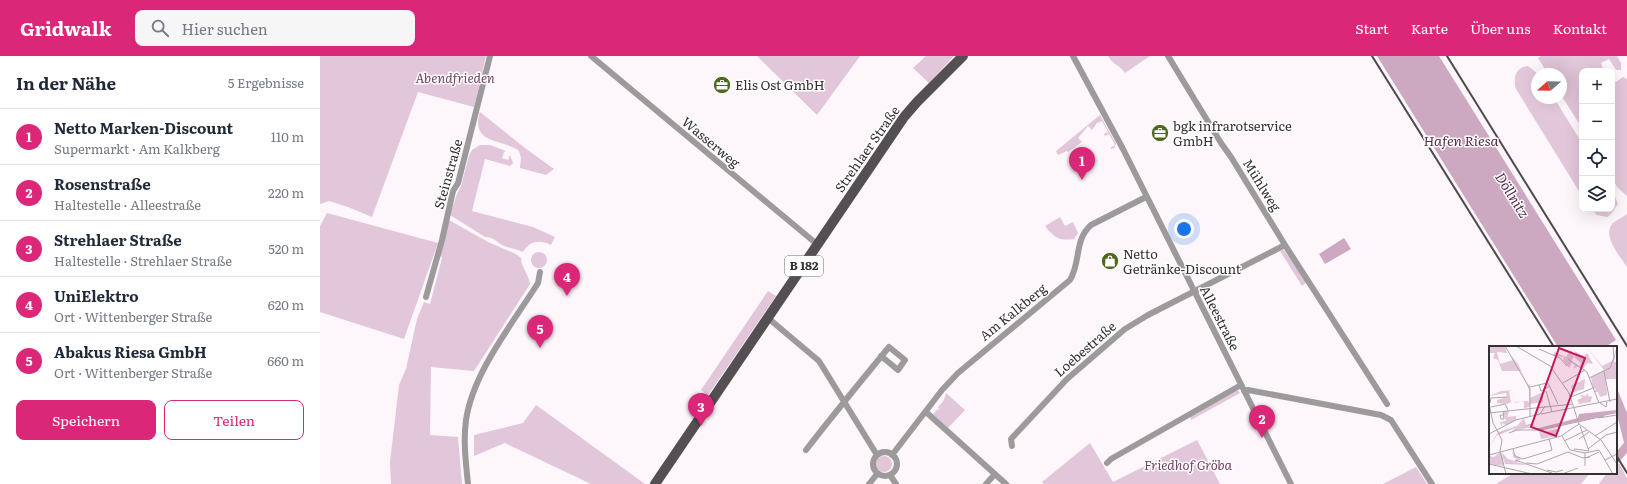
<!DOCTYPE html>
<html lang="de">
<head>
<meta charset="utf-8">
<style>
  body { margin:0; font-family:Literata,serif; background:#f6f6f7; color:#1f2937 }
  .controls { position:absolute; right:12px; top:12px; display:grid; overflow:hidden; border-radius:8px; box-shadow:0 4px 16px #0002 }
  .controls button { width:36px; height:36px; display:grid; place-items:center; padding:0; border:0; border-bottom:1px solid #e0e1e3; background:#fff; color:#1f2937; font:20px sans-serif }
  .compass { position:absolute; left:1211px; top:12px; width:36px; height:36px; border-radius:50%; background:#fff; box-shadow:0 4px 16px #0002; rotate:250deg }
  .you { position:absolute; left:864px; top:173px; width:14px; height:14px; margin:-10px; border:3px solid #fff; border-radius:50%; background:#1a73e8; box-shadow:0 0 0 6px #1a73e833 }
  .badge { display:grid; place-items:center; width:26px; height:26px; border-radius:50%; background:#db2777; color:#fff; font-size:13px; font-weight:700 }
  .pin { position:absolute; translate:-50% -33px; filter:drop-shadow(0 1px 2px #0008) }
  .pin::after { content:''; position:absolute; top:21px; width:14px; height:12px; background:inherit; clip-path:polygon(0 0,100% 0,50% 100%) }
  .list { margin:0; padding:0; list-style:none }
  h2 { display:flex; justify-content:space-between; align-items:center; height:52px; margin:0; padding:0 16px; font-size:17px }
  h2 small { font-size:13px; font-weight:400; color:#747a83 }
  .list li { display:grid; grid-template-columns:26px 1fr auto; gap:12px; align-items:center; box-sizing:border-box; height:56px; padding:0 16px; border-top:1px solid #e0e1e3 }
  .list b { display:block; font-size:15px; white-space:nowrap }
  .list p { margin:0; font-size:13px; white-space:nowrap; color:#747a83 }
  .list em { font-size:13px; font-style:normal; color:#747a83 }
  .actions { display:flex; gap:8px; padding:12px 16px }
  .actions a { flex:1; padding:9px 0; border:1px solid #db2777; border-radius:8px; text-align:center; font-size:14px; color:#db2777 }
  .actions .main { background:#db2777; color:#fff }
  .icon { flex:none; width:22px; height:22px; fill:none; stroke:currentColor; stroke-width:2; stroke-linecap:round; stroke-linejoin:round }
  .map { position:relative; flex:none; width:1307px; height:428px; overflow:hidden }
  header { display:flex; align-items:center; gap:24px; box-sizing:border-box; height:56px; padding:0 20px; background:#db2777; color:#fff }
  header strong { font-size:19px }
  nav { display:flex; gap:22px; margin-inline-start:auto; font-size:14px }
  .search { width:280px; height:36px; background:#f6f6f7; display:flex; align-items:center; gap:10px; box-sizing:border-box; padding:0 14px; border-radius:8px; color:#747a83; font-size:15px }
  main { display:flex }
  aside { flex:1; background:#fff }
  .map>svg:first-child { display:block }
</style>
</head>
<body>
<header>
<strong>Gridwalk</strong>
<div class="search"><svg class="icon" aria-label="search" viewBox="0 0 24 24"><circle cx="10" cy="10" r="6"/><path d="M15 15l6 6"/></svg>Hier suchen</div>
<nav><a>Start</a><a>Karte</a><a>Über uns</a><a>Kontakt</a></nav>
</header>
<main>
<aside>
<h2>In der Nähe<small>5 Ergebnisse</small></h2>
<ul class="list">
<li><span class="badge">1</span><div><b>Netto Marken-Discount</b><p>Supermarkt · Am Kalkberg</p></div><em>110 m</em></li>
<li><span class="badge">2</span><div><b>Rosenstraße</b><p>Haltestelle · Alleestraße</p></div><em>220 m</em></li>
<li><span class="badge">3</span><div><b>Strehlaer Straße</b><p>Haltestelle · Strehlaer Straße</p></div><em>520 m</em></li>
<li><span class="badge">4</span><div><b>UniElektro</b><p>Ort · Wittenberger Straße</p></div><em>620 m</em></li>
<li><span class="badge">5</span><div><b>Abakus Riesa GmbH</b><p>Ort · Wittenberger Straße</p></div><em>660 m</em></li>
</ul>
<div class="actions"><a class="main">Speichern</a><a>Teilen</a></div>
</aside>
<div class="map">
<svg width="1307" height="428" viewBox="0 0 1307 428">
  <rect width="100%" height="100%" fill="#fdf6fb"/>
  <path fill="#e2c6d9" d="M0,0h166l-12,51 -56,-15 -46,125 -24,-10 -19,-6 -9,3z
    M437,0h103l-43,59z
    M606,0h28l-25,27 -16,-15z
    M788,0h42l-25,17c-6,-9 -11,-7 -17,-17z
    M1221,0h76l4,7v7h-5l-7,-11 -8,4 3,8h-22v57l-21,-33v-21h-13l-10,-16z
    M1208,10l10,8 -1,24h17l28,45v53l-66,-107c-3,-10 -1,-22 12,-23z
    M1303,21l4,2v117l-10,-9 -5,-9v-97l4,1z
    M160,56l45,36 29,21 -8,6 -26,-7 1,-10 -2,-7c-17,-13 -49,-6 -39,-39z
    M780,59l16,29 -2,4 -3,1v-2l4,-2 -6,-11 -4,2 -1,-2 4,-2 -6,-11 -5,2 -5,7 -4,-4 -10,12 4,4 -14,10 -1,-1 -9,4 -2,-4z
    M160,89h10l16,6 -2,1 -2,6 6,2 2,-5 3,8 -3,3 -25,-7 -13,52 61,16 22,10 -4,8c-11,-5 -21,-5 -28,7 -7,-3 -15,-4 -21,-7 -7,-4 -8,-8 -17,-8l-35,-22 7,-21 4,-8 8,-30 3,-6z
    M1292,134l6,14 -7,10 -4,3 -10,-2 -6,-6h21z
    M7,157l111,30 -34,96 -84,-27v-86z
    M1307,158v53c-7,-11 -26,-32 -14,-44 4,-3 10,-6 14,-9z
    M740,161l5,9 8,-4 5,11 -4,6c-16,2 -19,-1 -29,-13z
    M129,164l39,22 28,12 5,4c0,9 8,17 9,26l-56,87 -43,-4 -1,68 28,2 4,47h-71l-1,-22 9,-77 7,-16 11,-50 7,-17 6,2 12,-46 -2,-3z
    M963,194l2,1 22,31 -5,4 -22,-35z
    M211 204a8 8 0 1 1 16 0a8 8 0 1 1-16 0Z
    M448,235l8,5 -68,99 -7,-5z
    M916,335h3l1,2 -49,27 -1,-3z
    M626,337l19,17 -17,18 -15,-14 5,-5 2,2 -2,-4 6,-7z
    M216,349l109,79h-54l-86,-41 -31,13v-21l49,-12z
    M877,384l23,44h-176l-2,-2 48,-39 23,39z
    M556 408a8 8 0 1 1 16 0a8 8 0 1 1-16 0Z
    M1299,407l8,15v6h-28l8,-11h9v-8z
    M1096,411l11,17h-44z
    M1194,417h76l-9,11h-85z"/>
  <path fill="#cda8c1" d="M1057,0h62l177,284 -11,7h-47z
    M1024,182l7,11 -26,15 -6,-10z
    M1296,330l11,27v40l-11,12v-13l8,-9 -8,-33z"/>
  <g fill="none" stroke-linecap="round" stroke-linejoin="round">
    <path stroke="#9d9a9c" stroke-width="6" d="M271,0l227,189
      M753,0l50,93 168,335
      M848,0l53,87 10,14 54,88 102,159
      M106,241l16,-57 11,-49 5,-8 32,-127
      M448,262l51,43 58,94
      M924,335l4,-1 133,25 10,5 41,64
      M606,356l80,72
      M692,390l-1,-7 56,-60 58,-50 23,-14 137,-70
      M486,394c27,-35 55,-69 83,-103l16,13 -7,10 -17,-14
      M553 408a12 12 0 1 1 24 0a12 12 0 1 1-24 0Z
      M572,399l50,-65 16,-17 112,-93c11,-18 4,-40 21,-55l55,-28
      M787,407l4,-4 130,-74
      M570,419l6,9
      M148,428c-2,-21 -5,-42 -2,-64 7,-48 47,-97 72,-137l2,-11
      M549,428l8,-10
      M666,428l9,-10"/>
    <path stroke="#544f52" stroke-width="10" d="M335,428l249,-367 13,-15 46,-46"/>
    <path stroke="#4d4a4c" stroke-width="2" d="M1052,0l182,291
      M1127,0l180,290
      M1296,399l11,18"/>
  </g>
  <defs>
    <symbol id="office-disc" viewBox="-11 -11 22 22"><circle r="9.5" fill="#4d681b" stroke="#fff"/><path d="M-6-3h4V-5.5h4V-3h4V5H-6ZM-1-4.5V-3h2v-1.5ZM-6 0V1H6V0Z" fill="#fff"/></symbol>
    <symbol id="shop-disc" viewBox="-11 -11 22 22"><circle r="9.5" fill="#4d681b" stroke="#fff"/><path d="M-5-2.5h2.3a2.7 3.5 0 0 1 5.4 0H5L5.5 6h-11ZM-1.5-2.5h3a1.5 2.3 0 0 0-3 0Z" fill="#fff"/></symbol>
  </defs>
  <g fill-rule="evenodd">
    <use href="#office-disc" x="392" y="19" width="20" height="20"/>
    <use href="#office-disc" x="830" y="67" width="20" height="20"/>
    <use href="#shop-disc" x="780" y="195" width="20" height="20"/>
  </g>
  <g text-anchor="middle" stroke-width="3" stroke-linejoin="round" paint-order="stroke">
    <rect fill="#fff" stroke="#706e70" stroke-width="1" x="465" y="200" width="38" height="20" rx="3"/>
    <g font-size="12" font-weight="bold" fill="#333032">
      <text x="484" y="214">B 182</text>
    </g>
    <g font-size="13" font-style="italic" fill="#744267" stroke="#fff">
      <text x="135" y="27">Abendfrieden</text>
      <text x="868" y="414">Friedhof Gröba</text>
    </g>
    <g font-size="13" fill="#333032" stroke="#fff" text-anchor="start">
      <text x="415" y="34">Elis Ost GmbH</text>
      <text x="853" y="75">bgk infrarotservice<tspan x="853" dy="15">GmbH</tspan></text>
      <text x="803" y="203">Netto<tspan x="803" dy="15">Getränke-Discount</tspan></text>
    </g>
    <g font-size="13" fill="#333032" stroke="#fff">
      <text transform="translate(391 86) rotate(40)" y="5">Wasserweg</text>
      <text transform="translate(547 93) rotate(-55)" y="5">Strehlaer Straße</text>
      <text transform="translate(128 118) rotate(-74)" y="5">Steinstraße</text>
      <text transform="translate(942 129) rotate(58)" y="5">Mühlweg</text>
      <text transform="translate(693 256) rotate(-39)" y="5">Am Kalkberg</text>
      <text transform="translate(900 262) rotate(63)" y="5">Alleestraße</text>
      <text transform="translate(765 293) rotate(-41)" y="5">Loebestraße</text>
    </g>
    <g font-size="14" font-style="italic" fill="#592a4d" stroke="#fff">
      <text x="1141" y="90">Hafen Riesa</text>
      <text transform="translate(1192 139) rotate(58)" y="5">Döllnitz</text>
    </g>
  </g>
  <g transform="translate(1169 290)">
    <rect width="128" height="128" fill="#fdf6fb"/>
    <path d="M0,0l16,1 2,6 -10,-1 3,12 13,-4 -3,-6 8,10 10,21 2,-1v14l13,-6v10l-13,2 -1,3 -5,1v-7l-9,2 -2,-13 -4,1 2,11 -4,2 -10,-1v-3l10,-3 -1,-4 -17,3 12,-5 12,-1 2,12 13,-1 1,2v-13l-8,-19h-19l-4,-11 -5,-2 2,-5h-6zM97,0l16,20 10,-5 5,-15 -3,16h3v17h-11l1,16 -7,2 -2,-5h-4l2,-3 -3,-1 -2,-11 13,-7zM58,3l19,8 5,-7 3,7 2,-3 -2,-3 10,5 3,-3 11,20 -5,-9 -6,-1 -4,6 -4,-3 2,-3 -7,-6 -3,4 7,5 -5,3 2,-4 -3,-2 -3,5 -6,-8 1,-3 -11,-1 1,-4zM96,33l-1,10 -10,3 -3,-6zM98,47l2,4 3,-1 -1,6 -13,2 1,-2 -2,-2 5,-2 -1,-3 5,1zM14,65h6l-2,6 9,-1v4l-10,5 -4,-2v4l-2,-5 6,-1zM35,72l2,7 -11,3 15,-3 2,2 -20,4 -10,9 13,-12 -16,7 -1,-5 2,2 17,-6zM68,83v7l-16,3 -2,-8 8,3 1,-3zM11,106l3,6 -2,-6 7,7 7,2 2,-3h-3l-2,-6 9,7 -5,3 11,3 -22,-1 -2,-6 1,8 -15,-2v-8l5,1z" fill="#e2c6d9"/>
    <path d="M128,64v3l-78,17 -6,-2 -3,-3 -13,3 -4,-2 -16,9 -8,13 8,-14 16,-8h1l3,2 13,-4h1l2,4h6l39,-10 1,-4z" fill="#cda8c1"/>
    <path fill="none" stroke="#aca7ab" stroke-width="1" d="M16,0l25,43v27M27,0l34,20 19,27 10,31M50,3l21,9 7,8M79,13l19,13 12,31M115,25l6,31M100,32l21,-10 4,-10 -1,-12M59,37l10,21M74,37l22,-13M50,39l2,6 9,-5M41,41l17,-4M57,45l6,21M82,51l22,-9M0,57l4,20 9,17 -2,11 6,23M1,57l1,-5 16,-1M111,57l6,4 1,-5M2,61l14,-3 3,6M14,65l1,8h-3l-1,-4h3M0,67l84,-9M52,68l76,-15M109,72l19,-3M90,78l22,16 16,24M20,87l8,-3h24l63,-14M0,88l27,-14 24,-6 5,-8M73,90l8,14 15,3 14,-3 14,24M106,90l22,-14M90,93l10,-7M75,95l23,-11M24,103l2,7 8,3 29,-9 -3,-11M99,103l18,-14 11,-3M84,105l2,-2 14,2 -9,-25M0,109l72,-19 18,-12M97,112l13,-6M26,114l37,13M116,114l12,-6M37,117l11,1 31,-12 15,6 7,-1M0,118l43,10M96,120v-13M58,124l9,2 7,-2M73,128l16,-6"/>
    <path fill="#c2185b" fill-opacity="0.15" stroke="#c2185b" stroke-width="2" d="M70,2l26,10 -29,78 -25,-9z"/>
    <rect width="128" height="128" fill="none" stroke="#333032" stroke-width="2"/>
  </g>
</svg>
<div class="controls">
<button>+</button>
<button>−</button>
<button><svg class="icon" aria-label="locate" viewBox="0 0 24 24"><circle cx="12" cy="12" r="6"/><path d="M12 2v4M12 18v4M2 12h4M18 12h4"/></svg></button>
<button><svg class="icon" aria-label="layers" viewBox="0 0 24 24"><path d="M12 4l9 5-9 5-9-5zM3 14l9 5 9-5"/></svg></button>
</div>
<svg class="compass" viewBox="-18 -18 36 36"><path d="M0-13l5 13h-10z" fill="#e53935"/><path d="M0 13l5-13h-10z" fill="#747a83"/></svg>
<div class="you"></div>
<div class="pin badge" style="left:762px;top:124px">1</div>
<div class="pin badge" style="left:942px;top:382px">2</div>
<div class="pin badge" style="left:381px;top:370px">3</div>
<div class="pin badge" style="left:247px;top:240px">4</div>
<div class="pin badge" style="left:220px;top:292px">5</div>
</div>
</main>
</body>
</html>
